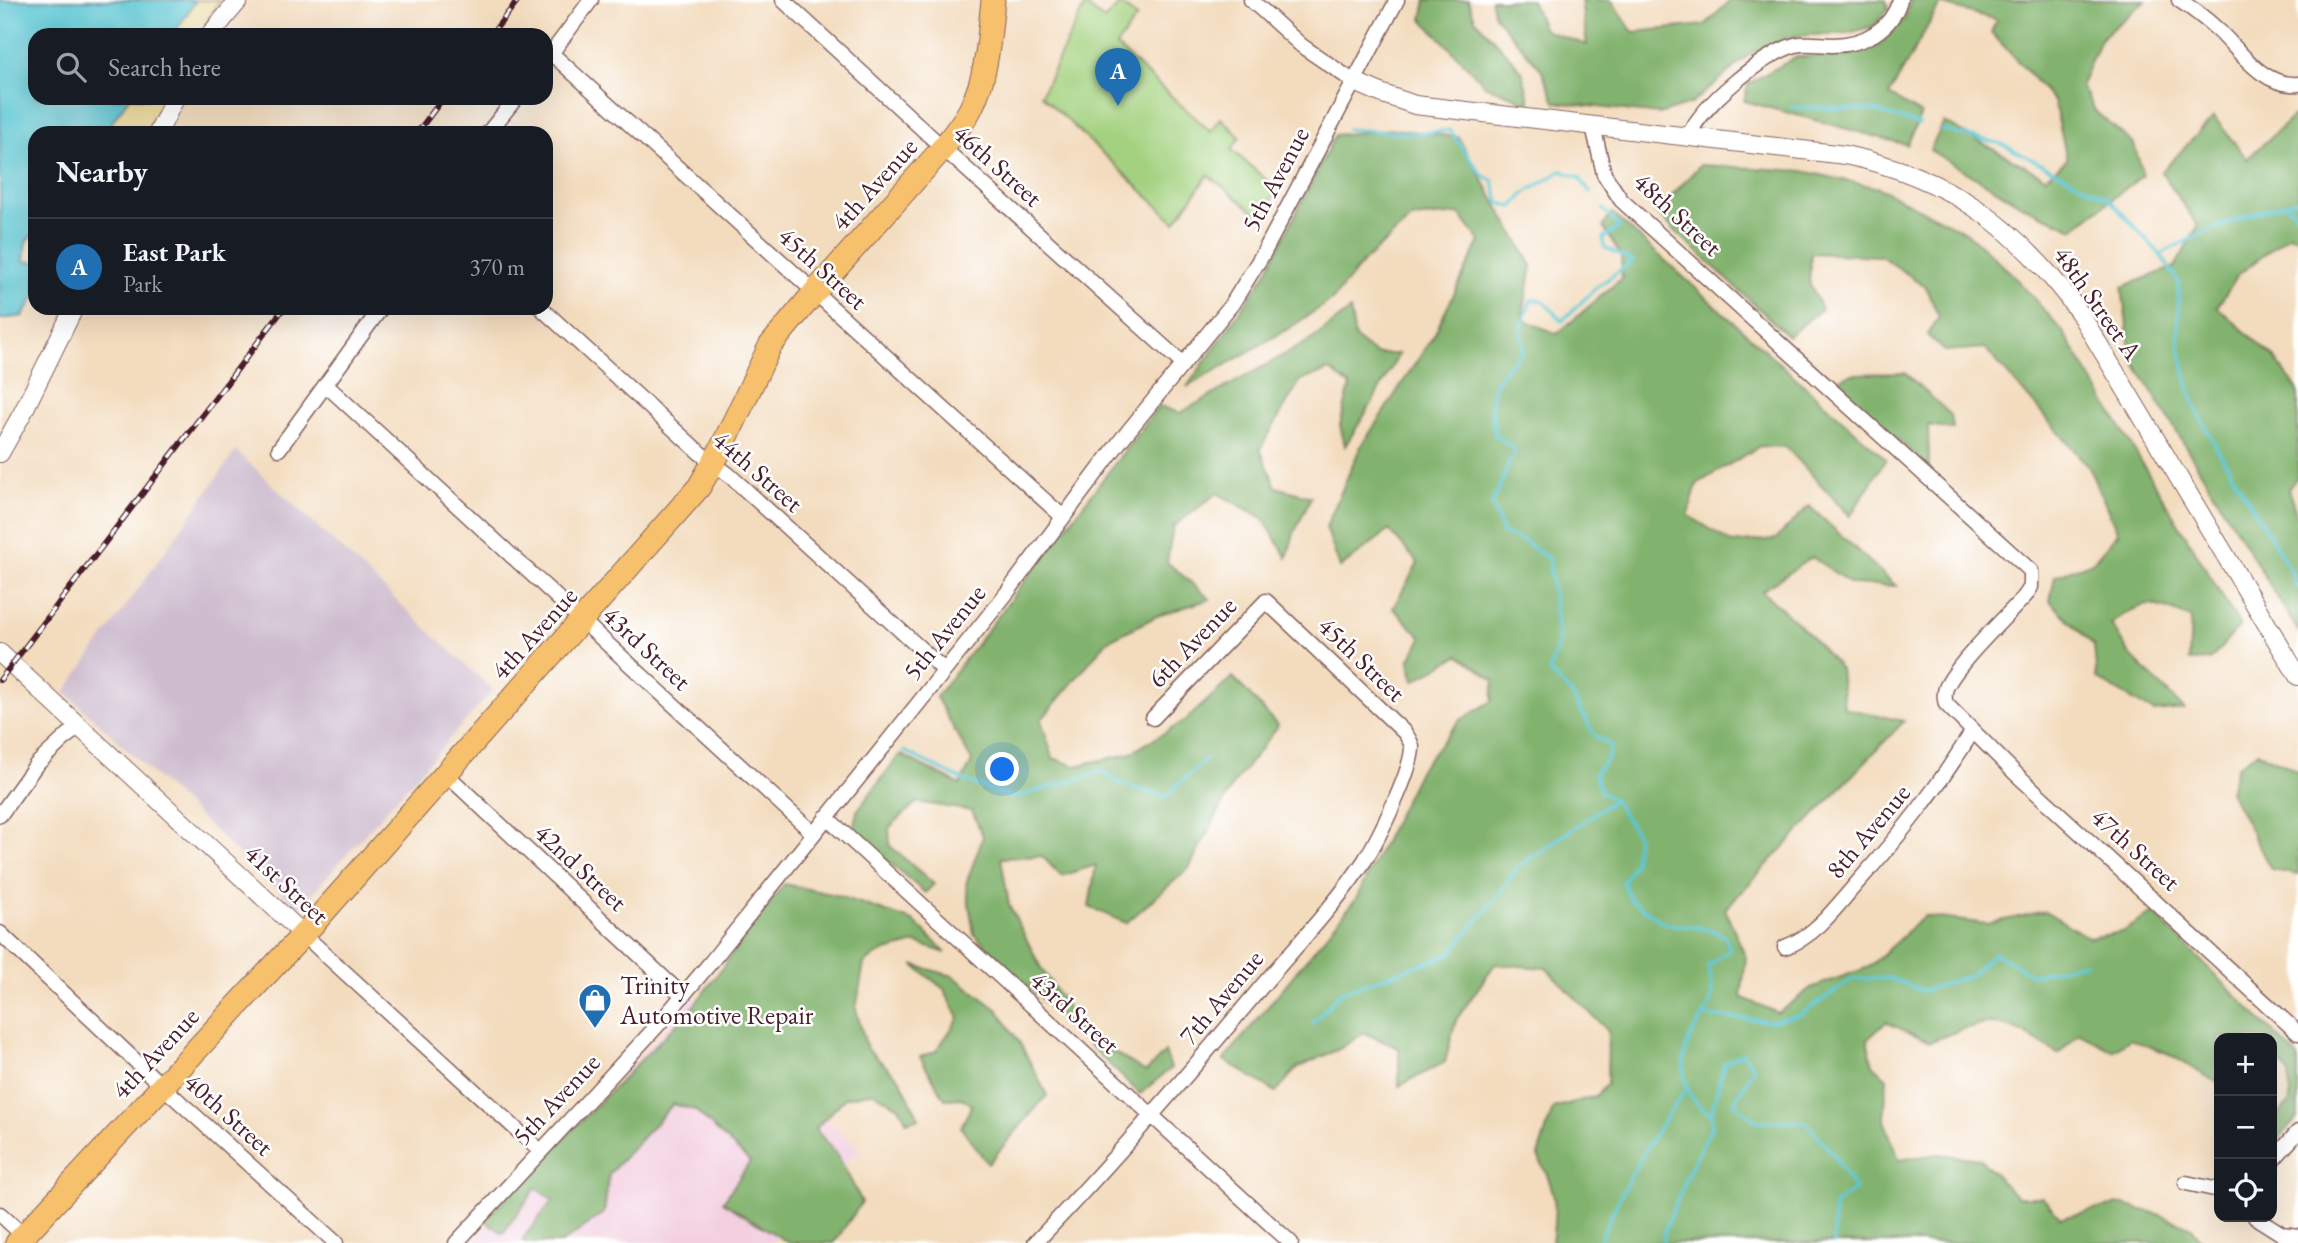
<!DOCTYPE html>
<html lang="en">
<head>
<meta charset="utf-8">
<style>
  body { margin:0; font-family:"EB Garamond",serif; background:#20242c; color:#f1f3f6 }
  .controls { position:absolute; right:21px; bottom:21px; display:grid; overflow:hidden; border-radius:14px; box-shadow:0 7px 28px #0002 }
  .controls button { width:63px; height:63px; display:grid; place-items:center; padding:0; border:0; border-bottom:2px solid #363941; background:#171b24; color:#f1f3f6; font:35px sans-serif }
  .you { position:absolute; left:1003px; top:770px; width:24px; height:24px; margin:-18px; border:5px solid #fff; border-radius:50%; background:#1a73e8; box-shadow:0 0 0 10px #1a73e833 }
  .badge { display:grid; place-items:center; width:46px; height:46px; border-radius:50%; background:#1f6fb2; color:#fff; font-size:23px; font-weight:700 }
  .pin { position:absolute; translate:-50% -58px; filter:drop-shadow(0 2px 4px #0008) }
  .pin::after { content:''; position:absolute; top:37px; width:24px; height:21px; background:inherit; clip-path:polygon(0 0,100% 0,50% 100%) }
  .list { margin:0; padding:0; list-style:none }
  h2 { display:flex; justify-content:space-between; align-items:center; height:91px; margin:0; padding:0 28px; font-size:30px }
  h2 small { font-size:23px; font-weight:400; color:#9ea1a6 }
  .list li { display:grid; grid-template-columns:46px 1fr auto; gap:21px; align-items:center; box-sizing:border-box; height:98px; padding:0 28px; border-top:2px solid #363941 }
  .list b { display:block; font-size:26px; white-space:nowrap }
  .list p { margin:0; font-size:23px; white-space:nowrap; color:#9ea1a6 }
  .list em { font-size:23px; font-style:normal; color:#9ea1a6 }
  .icon { flex:none; width:38px; height:38px; fill:none; stroke:currentColor; stroke-width:2; stroke-linecap:round; stroke-linejoin:round }
  .map { position:relative; flex:none; width:2298px; height:1243px; overflow:hidden }
  .search { position:absolute; background:#171b24; box-shadow:0 7px 28px #0002; left:28px; top:28px; width:525px; height:77px; display:flex; align-items:center; gap:18px; box-sizing:border-box; padding:0 24px; border-radius:21px; color:#9ea1a6; font-size:26px }
  .panel { position:absolute; background:#171b24; box-shadow:0 7px 28px #0002; left:28px; top:126px; width:525px; height:189px; border-radius:21px }
  .map>svg:first-child { display:block }
</style>
</head>
<body>
<div class="map">
<svg width="2298" height="1243" viewBox="0 0 2298 1243">
  <rect width="100%" height="100%" fill="#fff"/>
  <filter id="ink" filterUnits="userSpaceOnUse"><feTurbulence type="fractalNoise" baseFrequency=".0143" numOctaves="2"/><feDisplacementMap in="SourceGraphic" scale="14" xChannelSelector="R" yChannelSelector="G"/><feConvolveMatrix kernelMatrix="1 2 1 2 8 2 1 2 1" color-interpolation-filters="sRGB"/></filter>
  <filter id="wash" filterUnits="userSpaceOnUse"><feTurbulence type="fractalNoise" baseFrequency=".00686" numOctaves="4" result="noise"/><feDisplacementMap in="SourceGraphic" scale="28" xChannelSelector="R" yChannelSelector="G"/><feGaussianBlur stdDeviation="1.57" result="paint"/><feColorMatrix in="noise" values="0 0 0 0 0 0 0 0 0 0 0 0 0 0 0 0 0 1.4 0 .05"/><feComposite in="paint" operator="in"/></filter>
  <g filter="url(#wash)">
    <rect width="100%" height="100%" fill="#f3dcbe"/>
    <path fill="#f3cfe0" d="M694,997l166,152 -88,94h-301z"/>
    <path fill="#cfbdcf" d="M236,451l257,239 -195,219 -233,-217z"/>
    <path fill="#a3d17f" stroke="#767855" stroke-width="2" d="M1120,4l17,13 -21,29 95,86 10,-14 19,19 -8,13 45,39 -15,29 -54,-43 -33,47 -134,-127 44,-90 19,15z"/>
    <path fill="#82b36e" stroke="#66694c" stroke-width="2" d="M1426,0h42l7,19 47,52 8,32 -44,-17 -64,-67z
      M1491,0h40l13,30 43,15 -6,-45h30l22,32 72,-7 26,-25h155l2,9 -14,17 -26,7 -52,3 -45,17 -59,50 -33,11 -104,-12 -14,-33 -47,-54z
      M1910,0h236l-46,39 -19,46 15,27 38,32 9,31 -70,54 -48,-22 -95,-57 14,-28 101,55 22,-17 -13,-59 -63,-69 6,-12 -57,-16 -51,91 32,19 -14,31 -163,-44 4,-17 48,-27 52,-2 32,-10 25,-27z
      M2298,112v126l-9,-3 -51,40 -21,32 57,50 24,34v85l-10,13 10,31v111l-167,-274 -9,-70 53,-20 23,-41 -37,-54 53,-55 33,42z
      M1392,129l66,8 74,129 -10,53 35,15 65,-56 -1,-23 -18,-28 9,-14 274,246 -36,57 -64,-69 -26,-1 -63,38 -9,31 44,28 44,-4 33,-33 87,80 -45,-2 -39,-27 -50,34 46,42 32,36 4,39 60,13 -179,188 21,49 -5,39 37,16 33,-25 58,-21 55,-51 63,8 58,-13 44,27 33,-6 31,-19 145,144v60l-26,29v-25l18,-19 -1,-29 -14,-17 -3,1v-19h-53l-1,45 -51,-30 -37,-14 -17,12 -33,-18 -22,21c-56,-36 -66,-39 -128,-12l-44,-20 -19,18 6,25 14,13 -3,42 15,40 39,-6 42,5 37,38h25l19,21 58,-14 39,10 34,14 11,15h-651c5,-40 5,-50 -14,-87l15,-48 43,-12 11,-12 1,-53 -62,-63 -51,-4 -39,56 -11,42 -46,24v-38l-35,-15 -25,16 -42,19 -21,24 -52,-32 132,-161 64,-130 39,-48 33,-20 2,-21 -35,-25 -45,26 -5,-20 13,-23 -29,-30 25,-45 -29,-33 -49,38 -14,-41 34,-79 74,-113 46,-94 -21,-27 -47,4 -49,44 -30,37 -45,30 -101,58 78,-112 70,-140z
      M1700,165l103,6 76,17 87,44 45,41 51,57 178,296 -30,34 -21,1 2,-43c-38,-15 -46,-21 -80,6l19,31 54,54 -30,3 -57,-33 -3,-33 -44,-45 5,-25 38,-14 25,-29 -29,-66 -104,-119 -40,3 -18,-16 12,-18 -14,-31 -44,-30 -70,-3 -2,29 13,27 -34,27 -132,-123z
      M1350,310l5,28 20,16h24l-27,49 -27,43 -5,-21 10,-39 -20,-16 -30,11 -40,68 16,38 35,10 -17,36 -7,25 -24,-40 -46,-25 -44,34 -6,35 43,37 -53,17 -50,25 -66,79 12,38 22,8 54,-12 57,-34 47,-43 45,49 -46,60 -43,82 -63,55 -37,-16 7,-42 -35,11 -19,-20 -41,2 8,47 32,63 44,66 61,38 19,-20 6,16 -31,26 -166,-160 -8,-50 17,-48 -11,-25 -55,-9 -28,26 1,18 44,38 -9,9 -71,-61 3,-21 43,-57 60,31 12,-24 -36,-64 223,-291 21,7 134,-75z
      M1905,373l46,42 2,14 -25,-4 1,43 -96,-86 19,-8z
      M2258,752l40,19v104l-27,-6 -41,-77 7,-26z
      M784,884l52,11 77,26 33,32 -30,-10 -34,9 -18,11 -8,46 11,40 33,30 19,39 -12,4 -8,-15 -26,-15 -28,6 -30,31 22,25 25,48 -28,41h-45l-66,-41 27,-40 -55,-52 -22,-6 -64,70 -5,39 -42,30h-36l-4,-3 31,-40 -17,-12 -33,45 -19,-13 209,-213z
      M913,965l40,11 45,34 23,35 26,50 -59,69 -27,-37 11,-22 -10,-7 -17,1 -25,-42 16,-6 23,-33 -15,-29z"/>
    <path fill="#eeda9e" stroke="#9c7c64" stroke-width="2" d="M178,0h41l-19,35h-46z
      M111,98h54l-19,35h-36l-6,-23z"/>
    <path fill="#5ac6d3" stroke="#52727f" stroke-width="2" d="M0,0h196l-23,35h-138v63h94l-25,35h-69v98l-9,11 -2,19 11,1v34l-12,20 -23,3z"/>
    <g fill="none" stroke-linecap="round" stroke-linejoin="round">
      <path stroke="#5ac6d3" stroke-width="3.5" d="M1791,107l80,3 48,14
        M1348,129l70,5 32,-4 32,45 11,6 6,22 14,4 12,-14 36,-22 18,6 11,15
        M1942,130l60,14 106,54 52,56 18,27 1,62 8,37 8,27 21,40 75,124 7,17
        M2287,205l11,10
        M1603,209l17,18 -17,11 1,9 29,14 -36,26 -35,34 -19,-20 -12,-1 -10,27 2,24c-34,34 -35,36 -28,84l20,14 -23,55 11,30 21,7 25,18 10,83 -10,30 22,21 24,43 16,10 -3,12 -13,15 5,18 14,9 23,35 -3,28 -11,19 8,18 34,24 32,3 20,5 9,6 4,12 -22,16c2,8 5,19 4,27 -1,16 -15,31 -22,45 -12,27 -8,62 21,76l13,-50 18,-11 12,15 -20,35 22,18 50,1 28,33 21,34 -21,16v38
        M2160,254c45,-23 89,-41 138,-54
        M904,751l56,28 54,19 89,-27 15,12 47,14 41,-38
        M1703,1016l69,5 28,-6 53,-36 36,-1 34,13 48,-16 23,-22 38,22 53,-12
        M1313,1023l28,-31 107,-37 38,-44 32,-44 96,-67
        M1599,1243c23,-55 51,-106 87,-153
        M1664,1243v-11l27,-65 21,-41 -1,-12"/>
    </g>
  </g>
  <g filter="url(#ink)">
    <g fill="none" stroke-linecap="round" stroke-linejoin="round">
      <defs>
        <path id="minor" d="M783,0l160,148 240,216
          M1251,0l51,46 51,35
          M2179,0c14,9 27,19 39,30 23,22 45,57 80,54
          M551,53l512,464
          M547,59l44,-59
          M1593,126l11,48 17,26 410,371v16l-6,9c-20,22 -67,66 -79,92 -2,6 -2,10 0,16l69,69 283,260
          M488,133l28,-35
          M1689,135c13,-30 74,-81 106,-90 12,-3 25,0 38,0 30,0 58,-15 67,-45
          M541,308l159,145 28,21 216,196
          M326,385l487,448
          M279,449l102,-141
          M446,774l237,222
          M0,815l36,-50 43,-40
          M826,817l465,426
          M0,933l162,153 174,157
          M303,934l237,217
          M1785,947c31,-11 51,-40 72,-64 44,-49 81,-95 115,-151
          M2272,1161l26,-29
          M2186,1183l33,7
          M0,1214l24,22
          M2255,1217l27,17 16,2
          M456,1243l201,-217 54,-64 295,-368 115,-154 111,-136 31,-50 134,-254
          M1035,1243c78,-81 150,-165 222,-251 36,-43 77,-85 108,-132 13,-21 47,-89 47,-113 -1,-6 -4,-9 -7,-14l-139,-132 -113,117"/>
        <path id="tertiary" d="M210,35l29,-35
          M1353,81l30,13 32,11 430,50c105,22 171,71 234,157l219,364
          M158,133l17,-35
          M0,453l22,-39 52,-106
          M0,653l303,281"/>
        <path id="primary" d="M17,1243l296,-319 386,-437 22,-38 49,-103 44,-53 129,-145c10,-13 21,-26 28,-40 17,-34 18,-72 22,-108"/>
      </defs>
      <use href="#minor" stroke="#85615e" stroke-width="17"/>
      <use href="#tertiary" stroke="#85615e" stroke-width="20"/>
      <use href="#primary" stroke="#85615e" stroke-width="25"/>
      <use href="#minor" stroke="#fff" stroke-width="14"/>
      <use href="#tertiary" stroke="#fff" stroke-width="18"/>
      <use href="#primary" stroke="#f7c06c" stroke-width="23"/>
      <defs>
        <path id="rail" d="M491,35l27,-35
          M417,133l26,-35
          M0,680l284,-372"/>
      </defs>
      <use href="#rail" stroke="#4a1f2b" stroke-width="6"/>
      <use href="#rail" stroke="#fff" stroke-width="3.5" stroke-dasharray="10" stroke-linecap="butt"/>
    </g>
  </g>
  <defs>
    <symbol id="shop-pin" viewBox="-11 -11 22 30"><path d="M0 17L-7.5 6A9.5 9.5 0 1 1 7.5 6Z" fill="#1f6fb2" stroke="#fff"/><path d="M-5-2.5h2.3a2.7 3.5 0 0 1 5.4 0H5L5.5 6h-11ZM-1.5-2.5h3a1.5 2.3 0 0 0-3 0Z" fill="#fff"/></symbol>
  </defs>
  <g fill-rule="evenodd">
    <use href="#shop-pin" x="576" y="981" width="38" height="52"/>
  </g>
  <g text-anchor="middle" stroke-width="5" stroke-linejoin="round" paint-order="stroke">
    <g font-size="26" fill="#4a1f2b" stroke="#fff">
      <text transform="translate(998 165) rotate(42)" y="9">46th Street</text>
      <text transform="translate(1275 179) rotate(-62)" y="9">5th Avenue</text>
      <text transform="translate(874 184) rotate(-48)" y="9">4th Avenue</text>
      <text transform="translate(1678 214) rotate(43)" y="9">48th Street</text>
      <text transform="translate(823 268) rotate(42)" y="9">45th Street</text>
      <text transform="translate(2098 303) rotate(55)" y="9">48th Street A</text>
      <text transform="translate(758 471) rotate(41)" y="9">44th Street</text>
      <text transform="translate(944 632) rotate(-51)" y="9">5th Avenue</text>
      <text transform="translate(534 633) rotate(-48)" y="9">4th Avenue</text>
      <text transform="translate(1192 642) rotate(-46)" y="9">6th Avenue</text>
      <text transform="translate(647 648) rotate(43)" y="9">43rd Street</text>
      <text transform="translate(1362 659) rotate(44)" y="9">45th Street</text>
      <text transform="translate(1868 831) rotate(-50)" y="9">8th Avenue</text>
      <text transform="translate(2136 849) rotate(42)" y="9">47th Street</text>
      <text transform="translate(581 867) rotate(43)" y="9">42nd Street</text>
      <text transform="translate(287 884) rotate(43)" y="9">41st Street</text>
      <text transform="translate(1221 997) rotate(-50)" y="9">7th Avenue</text>
      <text transform="translate(1075 1012) rotate(42)" y="9">43rd Street</text>
      <text transform="translate(155 1053) rotate(-47)" y="9">4th Avenue</text>
      <text transform="translate(556 1099) rotate(-47)" y="9">5th Avenue</text>
      <text transform="translate(229 1114) rotate(42)" y="9">40th Street</text>
    </g>
    <g font-size="26" fill="#4a1f2b" stroke="#fff" text-anchor="start">
      <text x="620" y="994">Trinity<tspan x="620" dy="30">Automotive Repair</tspan></text>
    </g>
  </g>
</svg>
<div class="controls">
<button>+</button>
<button>−</button>
<button><svg class="icon" aria-label="locate" viewBox="0 0 24 24"><circle cx="12" cy="12" r="6"/><path d="M12 2v4M12 18v4M2 12h4M18 12h4"/></svg></button>
</div>
<div class="you"></div>
<div class="pin badge" style="left:1118px;top:106px">A</div>
<div class="search"><svg class="icon" aria-label="search" viewBox="0 0 24 24"><circle cx="10" cy="10" r="6"/><path d="M15 15l6 6"/></svg>Search here</div>
<section class="panel">
<h2>Nearby<small></small></h2>
<ul class="list">
<li><span class="badge">A</span><div><b>East Park</b><p>Park</p></div><em>370 m</em></li>
</ul>
</section>
</div>
</body>
</html>
